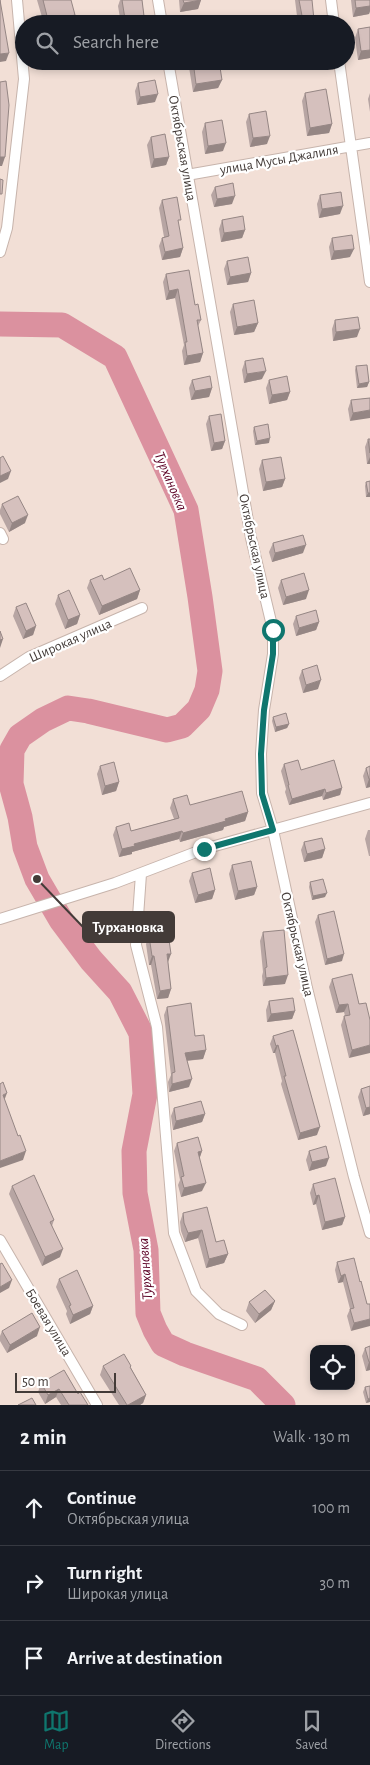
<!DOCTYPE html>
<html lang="en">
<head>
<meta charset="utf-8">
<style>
  body { margin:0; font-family:"Alegreya Sans",sans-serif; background:#242831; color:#f1f3f6 }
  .controls { position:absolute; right:15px; bottom:15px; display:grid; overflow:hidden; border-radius:10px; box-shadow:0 2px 8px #0003 }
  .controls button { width:45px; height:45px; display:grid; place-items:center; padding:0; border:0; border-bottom:1px solid #363941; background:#171b24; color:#f1f3f6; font:25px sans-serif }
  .scale { position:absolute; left:15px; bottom:12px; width:101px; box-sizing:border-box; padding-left:5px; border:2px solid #433b38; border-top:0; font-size:14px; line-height:18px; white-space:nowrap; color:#433b38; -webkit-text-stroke:4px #fff; paint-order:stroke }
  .stop { position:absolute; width:15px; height:15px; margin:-11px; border:4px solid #0f766e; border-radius:50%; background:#fff }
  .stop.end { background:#0f766e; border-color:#fff; box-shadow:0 1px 5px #0008 }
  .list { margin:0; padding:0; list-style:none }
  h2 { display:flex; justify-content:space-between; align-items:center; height:65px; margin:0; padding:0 20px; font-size:21px }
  h2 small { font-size:16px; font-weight:400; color:#9ea1a6 }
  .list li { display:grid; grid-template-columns:32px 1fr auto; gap:15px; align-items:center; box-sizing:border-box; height:75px; padding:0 20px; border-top:1px solid #363941 }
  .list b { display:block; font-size:19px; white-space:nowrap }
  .list p { margin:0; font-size:16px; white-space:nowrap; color:#9ea1a6 }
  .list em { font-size:16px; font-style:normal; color:#9ea1a6 }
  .icon { flex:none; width:28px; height:28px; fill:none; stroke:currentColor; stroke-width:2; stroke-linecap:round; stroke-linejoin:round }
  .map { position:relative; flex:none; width:370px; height:1405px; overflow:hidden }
  .search { position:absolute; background:#171b24; box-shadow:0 2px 8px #0003; left:15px; right:15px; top:15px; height:55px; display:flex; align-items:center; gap:12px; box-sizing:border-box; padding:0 18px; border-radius:28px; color:#9ea1a6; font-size:19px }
  .sheet { height:290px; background:#171b24 }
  nav { display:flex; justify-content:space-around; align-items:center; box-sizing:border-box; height:70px; border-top:1px solid #363941; background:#171b24; font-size:14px; color:#9ea1a6 }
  nav a { display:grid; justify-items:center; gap:2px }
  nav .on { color:#0f766e }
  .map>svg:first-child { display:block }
</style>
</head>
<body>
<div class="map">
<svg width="370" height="1405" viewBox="0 0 370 1405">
  <rect width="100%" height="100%" fill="#f2dfd6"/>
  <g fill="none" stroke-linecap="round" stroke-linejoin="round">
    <path stroke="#db919f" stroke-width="25" d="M0,324l62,1 53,32 71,153 14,87 10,74 -3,19 -8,19 -17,17 -15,4 -79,-19 -20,-3 -25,12 -23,16 -8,14 -1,34 9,33 5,30 12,32 24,41 30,40 29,32 21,41 4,61 -11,57 1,42 11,57 2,63 7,17 8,14 22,10 72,25 26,26"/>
    <defs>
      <path id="minor" d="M158,0l4,24
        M331,0l3,24
        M168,61l83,477 22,92v24l-9,56 -3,44 1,39 11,37 34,158 47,189 16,56
        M339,61l31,221
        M187,175l183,-32
        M0,252l7,-24 17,-149 -7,-79
        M0,533l3,6
        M0,676l29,-19 113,-49
        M141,874l-5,71 21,82 17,206 22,58 23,23 23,11
        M0,919l115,-36 89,-34 166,-46
        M0,1240l97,165"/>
    </defs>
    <use href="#minor" stroke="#c7b4ac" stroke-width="12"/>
    <use href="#minor" stroke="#fff" stroke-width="10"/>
  </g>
  <path fill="#b7a5a3" d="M37,0h34l1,24h-28z
    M120,0h22l3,24h-24l-3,-18z
    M179,0h22l-3,9 -18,3z
    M295,0h17l1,24h-15z
    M351,0h19v11l-1,3 -16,3z
    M370,27v31l-12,2 -3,-22 3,-9z
    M188,61h21l13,19 -4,8 -25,4z
    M293,61h24l-1,3 -22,3z
    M138,83l17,19 -18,3 -2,-14z
    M305,93l27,31 -3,9 -22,3 -5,-35z
    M370,93v19l-2,-13z
    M249,114l18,30 -17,3 -4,-25z
    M205,123l18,28 -18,3 -3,-22z
    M151,137l18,20 -3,8 -15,3 -4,-23z
    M215,187l17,17 -18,3 -3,-12z
    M320,195l20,19 -21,4 -2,-14z
    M162,200l21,48 -3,9 -18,3 -3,-14 3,-8 2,-1 -5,-29z
    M222,220l23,10 -3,8 -21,4 -2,-13z
    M332,238l18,19 -19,3 -2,-13z
    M227,261l24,12 -3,9 -21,3 -3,-16z
    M166,274l29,31 6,15 -3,6 5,27 -3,9 -16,3 -2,-14 2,-6 -9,-47 -9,2 -3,-18z
    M233,304l25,19 -4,9 -20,3 -4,-23z
    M335,320l22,17 -24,4 -1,-12z
    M245,361l17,18 -18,4 -2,-13z
    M356,366l13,16 -2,5 -10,1 -2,-18z
    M192,380l20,8 -3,9 -18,3 -2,-12z
    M269,380l21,12 -3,8 -18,4 -3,-16z
    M370,398l-20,23 -2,-12 3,-9z
    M209,416l16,25 -3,8 -11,2 -5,-27z
    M254,427l15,16 -14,2 -2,-14z
    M368,439h2v25h-3l-2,-17z
    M262,460l23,19 -3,8 -19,4 -4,-22z
    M366,482l4,15h-4l-1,-11z
    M2,504l23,19 -16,9 -9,-18v-4z
    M273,543l30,10 -31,9 -3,-10z
    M90,580l50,10 -3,9 -38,16 -12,-27z
    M281,580l25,19 -23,6 -5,-17z
    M58,595l22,20 -3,9 -12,5 -10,-25z
    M16,607l20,19 -3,9 -10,4 -10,-23z
    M296,616l23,6 -3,8 -20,6 -3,-12z
    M302,670l16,19 -15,4 -4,-15z
    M273,717l16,7 -2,4 -12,4 -3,-11z
    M284,764l17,6 41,18 -2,7 -17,5 -1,-4 -33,9 -4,-13 1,-3 -5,-18z
    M100,766l19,16 -3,9 -14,4 -5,-21z
    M370,766v21l-4,1 -3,-12 3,-8z
    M173,799l17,6 58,7 -3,9 -21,6 -1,3 -43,12 -1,-3 -47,13v2l-13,3 -6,-22 3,-8 15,4 43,-12 -4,-11z
    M368,830h2v26h-1l-4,-17z
    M304,842l21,7 -3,9 -18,4 -3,-12z
    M232,865l25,22 -3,8 -19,5 -6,-26z
    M192,873l23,17 -3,9 -17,4 -6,-22z
    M310,882l15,15 -13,3 -3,-13z
    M318,915l24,46 -17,4 -10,-43z
    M263,932l22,52 -22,2 -1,-10 1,-4 -3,-31z
    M149,936l19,26 3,27 -3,9 -11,1 -6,-34h-2l-3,-21z
    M332,979l27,25 11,16 -21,38 -8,-33 3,-9h1l-1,-4 -8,1 -7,-26z
    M269,1001l26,10 -3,8 -25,3 -1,-12z
    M167,1007l28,29 11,14 -3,9 -16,2 2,26 -20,5 -1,-10 3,-7 -7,-60z
    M293,1030l24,105 -19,5 -17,-56 1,-3 -7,-28h-2l-3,-9 3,-8z
    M370,1086v28l-7,2 -5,-19 3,-8z
    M174,1108l31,6 -3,8 -29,8 -2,-14z
    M177,1143l25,8 -3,8 3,32 -21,6 -3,-12 2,-5 -6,-29z
    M309,1151l17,15 -17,5 -3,-11z
    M313,1184l32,33 -3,8 -20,5 -6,-26 -3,1 -3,-12z
    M12,1186l42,34 -2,6 8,31 -18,9 -33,-72z
    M183,1213l33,29 12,12 -4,9 -18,5 -8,-30 -13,4 -4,-11 -1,-9z
    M337,1262l23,20 7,22 -16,27 -4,-15 3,-7 -7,-27 -5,1 -3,-13z
    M59,1279l34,27 -3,8 -20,10 -4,-10 1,-3 -11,-24z
    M275,1301l-4,9 -16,13 -9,-12 3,-9z
    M2,1331l35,5 -30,17 -7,-12v-5z
    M370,1346v24l-4,1 -4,-15 3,-8z
    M103,1366l28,2 15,27 -3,8 -3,2h-21l-19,-30z
    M41,1383l37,11 10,11h-27l-5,-8 -11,7 -7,-12z
    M365,1387l5,15 -4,1 -3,-11z"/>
  <path fill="#958684" d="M201,0l-3,9 -18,3 4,-9z
    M370,6v5l-1,3 -16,3 3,-9z
    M75,15l-3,9h-10l2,-6z
    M125,19h2l-2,5h-2z
    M314,20l-1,4h-11l1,-3z
    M370,50v8l-12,2 3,-9z
    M9,53l-3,8 -6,1v-8z
    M51,61h9l-10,3z
    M132,61h18l-1,2 -19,3z
    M296,61h21l-1,3 -22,3z
    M222,80l-4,8 -25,4 3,-8z
    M158,94l-3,8 -18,3 3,-8z
    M332,124l-3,9 -22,3 3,-8z
    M270,136l-3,8 -17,3 3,-9z
    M226,143l-3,8 -18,3 3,-8z
    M0,157h5l-3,9h-2z
    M169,157l-3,8 -15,3 3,-9z
    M235,196l-3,8 -18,3 3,-8z
    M343,206l-3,8 -21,4 3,-9z
    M245,230l-3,8 -21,4 3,-9z
    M183,248l-3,9 -18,3 3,-8z
    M354,249l-4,8 -19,3 3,-9z
    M251,273l-3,9 -21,3 3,-8z
    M178,289l-3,9 -9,2 3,-9z
    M258,323l-4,9 -20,3 3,-8z
    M360,329l-3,8 -24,4 3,-9z
    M203,353l-3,9 -16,3 3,-9z
    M266,371l-4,8 -18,4 3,-9z
    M369,382l-2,5 -10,1 2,-4z
    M212,388l-3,9 -18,3 4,-9z
    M290,392l-3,8 -18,4 3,-9z
    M370,410v8l-20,3 3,-8z
    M270,438l-1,5 -14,2 2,-4z
    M225,441l-3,8 -11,2 3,-8z
    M370,457v7h-3z
    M11,471l-3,8 -8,4v-7z
    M285,479l-3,8 -19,4 3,-9z
    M368,493h2v4h-4z
    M28,515l-3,8 -16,9 3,-9z
    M306,545l-3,8 -31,9 3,-9z
    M140,590l-3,9 -38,16 3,-9z
    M309,590l-3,9 -23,6 3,-8z
    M80,615l-3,9 -12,5 3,-9z
    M319,622l-3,8 -20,6 3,-8z
    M36,626l-3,9 -10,4 3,-8z
    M3,639l-3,9v-8z
    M321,680l-3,9 -15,4 3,-8z
    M289,724l-2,4 -12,4 1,-5z
    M369,779h1v8l-4,1z
    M119,782l-3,9 -14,4 3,-9z
    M342,788l-2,7 -17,5 3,-7z
    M325,789l-3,7 -33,9 3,-6z
    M248,812l-3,9 -21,6 -1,3 -43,12 3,-9 42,-14z
    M182,831l-3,8 -47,13v2l-13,3 3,-8 12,-5z
    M325,849l-3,9 -18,4 3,-8z
    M257,887l-3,8 -19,5 3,-9z
    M215,890l-3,9 -17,4 3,-8z
    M327,893l-2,4 -13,3 1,-4z
    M167,954h4l-3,8z
    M344,954l-2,7 -17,4 2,-6z
    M152,956h2l-3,9h-2z
    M288,975l-3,9 -22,2 3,-8z
    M171,989l-3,9 -11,1 3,-8z
    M348,1004l-4,8 -8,1 3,-8z
    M295,1011l-3,8 -25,3 4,-8z
    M278,1045l-3,8h-2l3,-7z
    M370,1045v8l-21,5 3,-8z
    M206,1050l-3,9 -21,2 3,-8z
    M192,1079l-3,8 -20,5 3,-8z
    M7,1093l-3,8 -1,-6z
    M370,1107v7l-7,2 3,-8z
    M205,1114l-3,8 -29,8 3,-9z
    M320,1127l-3,8 -19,5 2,-7z
    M26,1151l-3,9 -23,8v-7z
    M202,1151l-3,9 -1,-8z
    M329,1158l-3,8 -17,5 3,-9z
    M206,1183l-4,8 -21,6 3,-9z
    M319,1195l-3,9 -3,1 3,-9z
    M345,1217l-3,8 -20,5 3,-8z
    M202,1230l-4,8 -13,4 3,-9z
    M63,1249l-3,8 -18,9 3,-9z
    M228,1254l-4,9 -18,5 3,-9z
    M345,1274l-2,8 -5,1 3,-7z
    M12,1280l-3,8 -9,5v-6z
    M275,1301l-4,9 -16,13 4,-9z
    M93,1306l-3,8 -20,10 3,-9z
    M370,1319v7l-19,5 3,-8z
    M40,1327l-3,9 -30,17 3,-8z
    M369,1362h1v8l-4,1z
    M59,1389l-3,8 -11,7 3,-9z
    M146,1395l-3,8 -3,2h-12z
    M370,1398v4l-4,1 2,-4z"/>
  <path fill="#d5c0bd" stroke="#958684" d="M0,0l9,53 -9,1z
    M43,0h28l4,15 -11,3 1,6h-16z
    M122,0h20l3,24h-17l-1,-5h-2z
    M183,0h18l-17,3z
    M299,0h13l2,20 -11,1z
    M355,0h15v6l-14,2z
    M203,22v2h-12z
    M370,27v23l-9,1 -3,-22z
    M193,61h16v1l10,-1 3,19 -26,4z
    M155,80l3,14 -18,3 -2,-14z
    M6,81l3,24 -4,52h-5v-75z
    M326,89l6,35 -22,4 -5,-35z
    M266,111l4,25 -17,2 -4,-24z
    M222,120l4,23 -18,3 -3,-23z
    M165,134l4,23 -15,2 -3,-22z
    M0,179l3,1 -1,14h-2z
    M233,183l2,13 -18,3 -2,-12z
    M341,192l2,14 -21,3 -2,-14z
    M177,197l4,23h-3l5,28 -18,4 -3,-14 7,-2 -7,-36z
    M243,216l2,14 -21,3 -2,-13z
    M352,235l2,14 -20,2 -2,-13z
    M248,257l3,16 -21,4 -3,-16z
    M189,270l6,35 3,-1 3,16h-4l6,33 -16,3 -2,-14h2l-9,-53 -9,2 -3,-17z
    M254,300l4,23 -21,4 -4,-23z
    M358,317l2,12 -24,3 -1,-12z
    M263,358l3,13 -19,3 -2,-13z
    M367,365l2,17 -10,2 -3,-18z
    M210,376l2,12 -17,3 -3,-11z
    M287,376l3,16 -18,3 -3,-15z
    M370,398v12l-17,3 -2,-13z
    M221,414l4,27 -11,2 -5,-27z
    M268,424l2,14 -13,3 -3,-14z
    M368,439h2v14z
    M3,456l8,15 -11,5v-18z
    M281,457l4,22 -19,3 -4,-22z
    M370,481v12h-2l-2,-11z
    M18,496l10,19 -16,8 -10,-19z
    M303,535l3,10 -31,8 -2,-10z
    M130,568l10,22 -38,16 -12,-26 12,-5 2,5z
    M304,573l5,17 -23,7 -5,-17z
    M69,590l11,25 -12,5 -10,-25z
    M26,603l10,23 -10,5 -10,-24z
    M316,610l3,12 -20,6 -3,-12z
    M0,631l3,8 -3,1z
    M317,665l4,15 -15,5 -4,-15z
    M286,713l3,11 -13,3 -3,-10z
    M298,760l3,10 33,-10 8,28 -16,5 -1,-4 -33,10 -4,-14h1l-5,-21z
    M114,762l5,20 -14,4 -5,-20z
    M370,766v13h-1l-3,-11z
    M242,791l6,21 -23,7 1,2 -43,12 -1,-2 -48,13 1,2 -13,3 -6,-22 13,-4 2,8 48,-13 -6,-19 14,-4 3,10z
    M322,838l3,11 -18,5 -3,-12z
    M251,861l6,26 -19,4 -6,-26z
    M210,868l5,22 -17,5 -6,-22z
    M323,879l4,14 -14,3 -3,-14z
    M334,911l10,43 -17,5 -9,-44z
    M284,930l4,45 -22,3 -1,-10 2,-1 -4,-35z
    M168,933l3,21h-4l4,35 -11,2 -6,-35h-2l-3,-20z
    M352,974l7,30 7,-1 4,17v25l-18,5 -8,-34 6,-1 -2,-11 -9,1 -7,-26z
    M293,998l2,13 -24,3 -2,-13z
    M191,1003l4,33 9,-1 2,15 -21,3 7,26 -20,5v-11l3,-1 -8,-65z
    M293,1030l27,97 -20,6 -16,-57h2l-8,-31 -2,1 -3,-10z
    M3,1082l4,11 -4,2 15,41 2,-1 6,16 -26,10v-77z
    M370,1086v21l-4,1 -5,-19z
    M201,1101l4,13 -29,7 -2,-13z
    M198,1137l4,14 -4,1 8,31 -22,5 -3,-11 3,-1 -7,-33z
    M326,1146l3,12 -17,4 -3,-11z
    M34,1175l20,45 -4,2 13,27 -18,8 -33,-71z
    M335,1178l10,39 -20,5 -6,-27 -3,1 -3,-12z
    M207,1207l9,35 8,-2 4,14 -19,5 -7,-29 -14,3 -4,-10 -1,-10z
    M354,1258l6,24 1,-1 6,23h3v15l-16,4 -4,-14 4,-1 -9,-34 -4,2 -4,-14z
    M2,1263l10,17 -12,7v-23z
    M77,1270l16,36 -20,9 -4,-9 2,-1 -12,-26z
    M265,1290l10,11 -16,13 -10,-12z
    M32,1313l8,14 -30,18 -8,-14z
    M370,1346v16h-1l-4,-14z
    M124,1354l7,12 -1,1 16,28 -18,10h-1l-24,-39z
    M64,1370l14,24 2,-2 8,13h-19l-10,-16 -11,6 -7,-12z
    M370,1386v12l-2,1 -3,-12z
    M32,1398l4,7h-18z"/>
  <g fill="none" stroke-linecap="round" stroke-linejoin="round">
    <path stroke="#0f766e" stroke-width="6" d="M204,849l69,-19 -11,-36 -1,-40 3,-44 9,-56v-24"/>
  </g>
  <g text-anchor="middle" stroke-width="4.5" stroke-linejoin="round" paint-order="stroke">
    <g font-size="14" fill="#433b38" stroke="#fff">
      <text transform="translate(183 148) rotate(80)" y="5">Октябрьская улица</text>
      <text transform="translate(279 159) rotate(-10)" y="5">улица Мусы Джалиля</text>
      <text transform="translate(255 546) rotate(78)" y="5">Октябрьская улица</text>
      <text transform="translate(70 640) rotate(-24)" y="5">Широкая улица</text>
      <text transform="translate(298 944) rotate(77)" y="5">Октябрьская улица</text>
      <text transform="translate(49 1322) rotate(59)" y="5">Боевая улица</text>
    </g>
    <g font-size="15" font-style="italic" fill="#5c0225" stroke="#fff">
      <text transform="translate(171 481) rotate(67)" y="5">Турхановка</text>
      <text transform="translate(145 1269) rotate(-94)" y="5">Турхановка</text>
    </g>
  </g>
  <path fill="none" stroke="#433b38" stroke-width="2" d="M37 879L83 927"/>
  <circle fill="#433b38" stroke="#fff" stroke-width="2" cx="37" cy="879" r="5"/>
  <rect fill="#433b38" stroke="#433b38" stroke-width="2" x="83" y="912" width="91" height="30" rx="5"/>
  <g font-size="15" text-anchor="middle" font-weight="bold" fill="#fff">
    <text x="128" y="932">Турхановка</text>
  </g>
</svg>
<div class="controls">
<button><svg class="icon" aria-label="locate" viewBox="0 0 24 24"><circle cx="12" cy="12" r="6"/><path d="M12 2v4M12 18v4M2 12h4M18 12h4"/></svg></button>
</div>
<div class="scale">50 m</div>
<div class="stop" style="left:273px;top:630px"></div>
<div class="stop end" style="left:204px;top:849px"></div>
<div class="search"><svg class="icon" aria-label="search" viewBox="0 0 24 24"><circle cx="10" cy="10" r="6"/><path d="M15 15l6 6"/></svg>Search here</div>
</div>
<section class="sheet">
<h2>2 min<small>Walk · 130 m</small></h2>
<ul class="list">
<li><svg class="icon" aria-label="ahead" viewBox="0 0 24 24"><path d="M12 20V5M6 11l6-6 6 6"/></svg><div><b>Continue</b><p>Октябрьская улица</p></div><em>100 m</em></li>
<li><svg class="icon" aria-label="right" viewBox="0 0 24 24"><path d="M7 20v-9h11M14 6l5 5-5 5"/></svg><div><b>Turn right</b><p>Широкая улица</p></div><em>30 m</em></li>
<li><svg class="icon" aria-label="arrive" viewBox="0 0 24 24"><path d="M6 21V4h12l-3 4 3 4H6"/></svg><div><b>Arrive at destination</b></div></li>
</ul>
</section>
<nav>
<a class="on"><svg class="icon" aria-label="map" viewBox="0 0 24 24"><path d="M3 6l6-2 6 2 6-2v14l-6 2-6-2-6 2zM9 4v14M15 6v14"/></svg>Map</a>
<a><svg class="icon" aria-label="directions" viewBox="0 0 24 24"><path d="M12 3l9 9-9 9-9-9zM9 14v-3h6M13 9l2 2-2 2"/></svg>Directions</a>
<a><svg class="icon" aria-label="saved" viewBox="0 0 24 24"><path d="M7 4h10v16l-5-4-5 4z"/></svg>Saved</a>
</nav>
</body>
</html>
